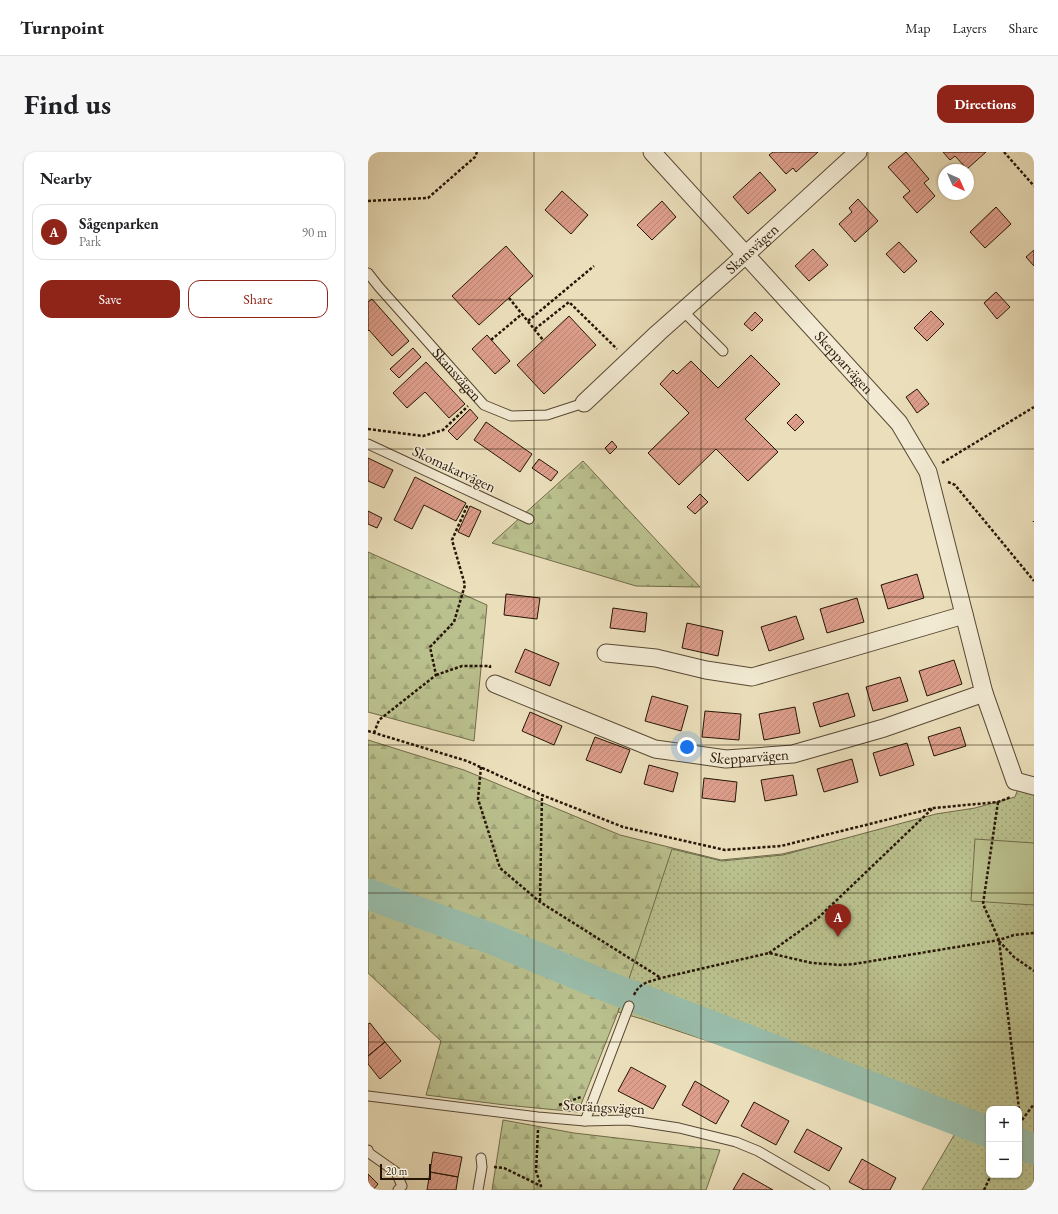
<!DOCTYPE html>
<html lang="en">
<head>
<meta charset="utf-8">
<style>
  body { margin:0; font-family:"EB Garamond",serif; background:#f6f6f6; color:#202124 }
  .controls { position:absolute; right:12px; bottom:12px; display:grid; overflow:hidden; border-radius:8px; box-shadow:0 1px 3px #0004 }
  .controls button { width:36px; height:36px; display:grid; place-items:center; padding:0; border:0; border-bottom:1px solid #e0e0e0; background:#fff; color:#202124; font:20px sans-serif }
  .compass { position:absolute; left:570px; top:12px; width:36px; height:36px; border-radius:50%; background:#fff; box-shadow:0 1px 3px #0004; rotate:135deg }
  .scale { position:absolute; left:12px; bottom:10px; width:51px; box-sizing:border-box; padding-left:4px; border:2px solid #271506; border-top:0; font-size:11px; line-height:14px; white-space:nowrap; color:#271506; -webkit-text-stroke:3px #f2ead3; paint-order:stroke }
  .you { position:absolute; left:319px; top:595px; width:14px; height:14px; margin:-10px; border:3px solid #fff; border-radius:50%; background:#1a73e8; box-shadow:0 0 0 6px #1a73e833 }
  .badge { display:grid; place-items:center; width:26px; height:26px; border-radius:50%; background:#8f2418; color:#fff; font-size:13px; font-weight:700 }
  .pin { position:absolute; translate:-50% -33px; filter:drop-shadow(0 1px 2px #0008) }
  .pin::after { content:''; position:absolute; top:21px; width:14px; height:12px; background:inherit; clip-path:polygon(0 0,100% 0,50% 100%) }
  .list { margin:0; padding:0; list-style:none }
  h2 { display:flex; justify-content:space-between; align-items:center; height:52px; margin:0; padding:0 16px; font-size:17px }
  h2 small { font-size:13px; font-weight:400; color:#757577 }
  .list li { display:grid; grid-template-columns:26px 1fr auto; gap:12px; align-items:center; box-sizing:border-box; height:56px; margin:0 8px 8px; padding:0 8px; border:1px solid #e0e0e0; border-radius:12px }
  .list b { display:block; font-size:15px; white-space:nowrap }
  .list p { margin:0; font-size:13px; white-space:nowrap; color:#757577 }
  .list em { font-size:13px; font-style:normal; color:#757577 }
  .actions { display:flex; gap:8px; padding:12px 16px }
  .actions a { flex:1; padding:9px 0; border:1px solid #8f2418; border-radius:12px; text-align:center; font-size:14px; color:#8f2418 }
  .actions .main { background:#8f2418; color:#fff }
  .map { position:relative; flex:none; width:666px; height:1038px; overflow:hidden; border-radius:12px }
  header { display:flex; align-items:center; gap:24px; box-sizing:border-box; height:56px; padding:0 20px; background:#fff; border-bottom:1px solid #e0e0e0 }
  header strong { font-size:19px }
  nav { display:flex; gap:22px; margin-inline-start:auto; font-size:14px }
  .intro { display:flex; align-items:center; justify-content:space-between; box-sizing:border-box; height:96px; padding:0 24px }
  h1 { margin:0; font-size:28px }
  .button { padding:10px 18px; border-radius:12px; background:#8f2418; color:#fff; font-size:14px; font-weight:700 }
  main { display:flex; gap:24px; padding:0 24px }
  aside { flex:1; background:#fff; border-radius:12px; box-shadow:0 1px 3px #0004 }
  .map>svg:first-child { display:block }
</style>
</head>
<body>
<header>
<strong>Turnpoint</strong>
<nav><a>Map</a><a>Layers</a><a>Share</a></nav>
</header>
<div class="intro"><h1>Find us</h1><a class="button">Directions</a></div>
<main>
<aside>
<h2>Nearby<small></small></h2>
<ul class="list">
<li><span class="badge">A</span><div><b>Sågenparken</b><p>Park</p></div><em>90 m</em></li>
</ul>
<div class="actions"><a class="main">Save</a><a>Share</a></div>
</aside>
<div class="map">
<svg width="666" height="1038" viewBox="0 0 666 1038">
  <defs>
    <pattern id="forest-firs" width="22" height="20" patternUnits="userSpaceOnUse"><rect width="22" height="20" fill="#bac18e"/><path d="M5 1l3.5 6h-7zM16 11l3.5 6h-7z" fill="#a0a579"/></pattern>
    <pattern id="park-dots" width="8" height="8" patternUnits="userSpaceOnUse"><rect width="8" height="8" fill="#bac18e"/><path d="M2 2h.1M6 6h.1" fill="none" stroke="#a0a579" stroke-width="1.8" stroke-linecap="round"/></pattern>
    <pattern id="building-hatch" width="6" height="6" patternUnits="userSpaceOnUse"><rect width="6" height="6" fill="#dd9e8b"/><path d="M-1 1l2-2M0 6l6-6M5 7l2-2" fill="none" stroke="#be8776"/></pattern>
  </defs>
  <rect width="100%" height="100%" fill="#ebdfbb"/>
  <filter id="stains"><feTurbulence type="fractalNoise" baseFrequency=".005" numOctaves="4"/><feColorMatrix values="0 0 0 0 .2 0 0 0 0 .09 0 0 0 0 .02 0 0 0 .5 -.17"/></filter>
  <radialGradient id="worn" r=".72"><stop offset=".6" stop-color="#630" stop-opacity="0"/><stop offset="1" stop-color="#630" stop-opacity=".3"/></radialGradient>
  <path fill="url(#forest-firs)" stroke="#706b4a" d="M215,309l101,109 16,17 -64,-1 -144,-43z
    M0,400l119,53 -13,136 -106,-29z
    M0,588l96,30 156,65 101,25 61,-6 121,-29 -273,151 -12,36 -40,100 -73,-7 -79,-10 15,-54 -73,-68z
    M135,968l71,13 146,17 -14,40h-214z"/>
  <path fill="url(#park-dots)" stroke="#706b4a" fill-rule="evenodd" d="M651,634l15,4v400h-112l38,-65 -318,-106 -24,-7 54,-163 50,12 61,-6 153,-41 39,-6 40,-11zM621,957h30v66h-30z"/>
  <path fill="#bac18e" stroke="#706b4a" d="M607,687l59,4v62l-63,-4z"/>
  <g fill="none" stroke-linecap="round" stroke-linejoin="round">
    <path stroke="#99bdab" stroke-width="31" d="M0,742l122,44 116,48 383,146
      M651,992l15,5"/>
  </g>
  <path fill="url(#building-hatch)" stroke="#271506" d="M405,0h45l-22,20 -3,-4 -7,6 -17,-19z
    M538,0l23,27 -5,4 11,13 -18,17 -14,-16 7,-6 -22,-24z
    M575,0h43l-19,17 -12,-13 -5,4z
    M392,20l16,18 -28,24 -15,-17z
    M194,39l26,24 -17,19 -26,-24z
    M490,47l20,22 -23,21 -16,-18 13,-12 -3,-4z
    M294,49l14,16 -24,23 -15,-15z
    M628,55l15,17 -26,24 -15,-16z
    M531,90l18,19 -13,12 -18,-19z
    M138,94l27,30 -54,49 -27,-29z
    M445,97l15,16 -19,16 -14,-15z
    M666,98v16l-8,-9z
    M628,140l14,15 -13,12 -13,-16z
    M4,147l37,42 -17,15 -23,-26 -1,1v-29z
    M563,159l13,13 -17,17 -13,-13z
    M387,160l8,8 -11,11 -8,-7z
    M201,164l27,29 -52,49 -27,-29z
    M119,183l23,26 -15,13 -23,-25z
    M45,196l8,9 -22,21 -9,-9z
    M383,203l29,29 -35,35 33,33 -30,29 -32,-32 -37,36 -31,-32 41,-40 -29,-29 13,-14 4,4 14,-13 27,27z
    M58,210l39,42 -16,14 -24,-26 -18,16 -14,-15z
    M549,237l12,15 -12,9 -11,-16z
    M102,257l8,9 -21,22 -9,-9z
    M428,262l8,8 -9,9 -8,-8z
    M118,270l46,32 -12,18 -46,-32z
    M244,289l5,6 -7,7 -5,-6z
    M0,306l25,12 -9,18 -16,-7z
    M171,307l19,13 -7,9 -19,-13z
    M47,325l51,26 -10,18 -32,-16 -12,24 -18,-9z
    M332,342l8,8 -13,12 -8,-7z
    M102,354l11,5 -12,26 -11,-5z
    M0,359l14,7 -5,10 -9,-4z
    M549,422l7,24 -36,11 -7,-24z
    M138,442l34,4 -3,21 -33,-4z
    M489,446l7,24 -37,11 -7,-24z
    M245,456l34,5 -2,19 -35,-4z
    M428,464l8,23 -35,12 -8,-24z
    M319,471l36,8 -5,25 -36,-8z
    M157,497l34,14 -9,23 -35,-14z
    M586,508l8,24 -35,12 -8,-25z
    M532,525l8,24 -35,10 -7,-24z
    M480,541l7,23 -35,11 -7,-24z
    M284,544l36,10 -7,25 -36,-10z
    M427,555l5,26 -36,7 -5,-26z
    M337,559l36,3 -2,26 -37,-3z
    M162,560l32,14 -8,19 -32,-14z
    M592,575l6,19 -32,10 -6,-19z
    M227,585l35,13 -9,23 -35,-13z
    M539,591l7,22 -34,11 -7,-23z
    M484,607l6,23 -34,10 -7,-23z
    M281,613l29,8 -5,19 -29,-8z
    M425,623l4,20 -32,6 -4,-21z
    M336,626l33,4 -2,20 -33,-4z
    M2,871l15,19 -17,14v-32z
    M17,890l16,19 -21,18 -12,-15v-8z
    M263,915l35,19 -13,23 -35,-18z
    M327,929l34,20 -13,23 -34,-19z
    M386,950l35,19 -13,24 -35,-19z
    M439,977l35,19 -13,23 -35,-19z
    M65,1000l29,5 -4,20 -28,-5z
    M494,1007l34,19 -6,12h-26l-15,-8z
    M62,1020l28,5 -2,13h-29z
    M375,1021l30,17h-40z
    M0,1022l10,10 -5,6h-5z"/>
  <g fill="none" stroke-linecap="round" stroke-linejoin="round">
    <defs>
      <g id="lane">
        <path id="s1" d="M0,121l11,14 105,118 27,11 36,-1 37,-12"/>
        <path d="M315,159l40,40"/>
        <path d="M0,292l161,75"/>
        <path d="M0,944l170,21 47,4 42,-1 52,8 57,14 22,9 67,39"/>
        <path d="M217,969l44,-115"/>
        <path d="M0,998l1,3 27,19 6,14 -4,4"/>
        <path d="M110,1038l4,-23 -1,-9"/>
      </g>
      <g id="street">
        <path id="s2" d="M284,0l247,271 29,49 56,221 31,88 19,5"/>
        <path id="s3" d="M216,251l74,-70 72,-64 128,-117"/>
        <path d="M238,501l50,5 50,12 46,7 212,-62"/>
        <path id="s4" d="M127,532l160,65 71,10 67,-5 91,-26 100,-35"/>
      </g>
    </defs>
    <use href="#lane" stroke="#584833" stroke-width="11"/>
    <use href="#street" stroke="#584833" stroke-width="19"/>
    <path stroke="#271506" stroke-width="2.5" stroke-dasharray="3 2" stroke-linecap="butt" d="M636,0l30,34
      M0,49l60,-3 47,-41 2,-5
      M141,146l34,42
      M160,169l66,-55
      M167,177l34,-27 48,47
      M123,188l31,-26
      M0,277l55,7 20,-6 25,-24
      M574,311l92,-56
      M580,330l7,3 79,96
      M666,369v1
      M68,523l26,-9h28v2
      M0,579l99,30 75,34 81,32 102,23 56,-4 153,-38 64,-6 13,-5
      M6,581l5,-13 57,-45 -6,-28 24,-25 11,-37 -13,-45 16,-36
      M113,615l-3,32 22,69 40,34 121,76
      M630,650l-15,102 16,36 20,169
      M172,749l2,-106
      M631,789l15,16 20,14
      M401,801l49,-35 115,-110
      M266,843c6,-13 15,-13 27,-17l108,-25 43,10 30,2 12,-1 145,-24 15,-5 20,-2
      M191,953l22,-8
      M651,959l1,10
      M651,972l15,-20
      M126,1015l10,1 37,18 -5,-15 2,-41
      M616,1038l7,-15"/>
    <use href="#lane" stroke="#f2ead3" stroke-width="9"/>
    <use href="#street" stroke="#f2ead3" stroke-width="17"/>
  </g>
  <path fill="none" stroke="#271506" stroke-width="1" stroke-opacity="0.55" d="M166,0v1038M333,0v1038M500,0v1038M0,148h666M0,297h666M0,445h666M0,593h666M0,741h666M0,890h666"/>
  <g text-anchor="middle" stroke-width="3" stroke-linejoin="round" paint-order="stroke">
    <g font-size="15" fill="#271506" stroke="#f2ead3">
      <text dy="5" stroke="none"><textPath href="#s3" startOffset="228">Skansvägen</textPath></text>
      <text dy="5" stroke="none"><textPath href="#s2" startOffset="285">Skepparvägen</textPath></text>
      <text dy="5" stroke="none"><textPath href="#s1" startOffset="135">Skansvägen</textPath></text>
      <text transform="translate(86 317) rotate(25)" y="5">Skomakarvägen</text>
      <text dy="5" stroke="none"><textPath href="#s4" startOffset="268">Skepparvägen</textPath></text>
      <text transform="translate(236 955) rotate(3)" y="5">Storängsvägen</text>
    </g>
  </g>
  <rect width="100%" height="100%" filter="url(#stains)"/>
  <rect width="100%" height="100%" fill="url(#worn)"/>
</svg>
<div class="controls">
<button>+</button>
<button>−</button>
</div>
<svg class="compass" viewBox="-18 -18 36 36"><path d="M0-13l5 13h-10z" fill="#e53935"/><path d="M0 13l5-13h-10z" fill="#757577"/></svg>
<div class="scale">20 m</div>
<div class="you"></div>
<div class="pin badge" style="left:470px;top:785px">A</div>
</div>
</main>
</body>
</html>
